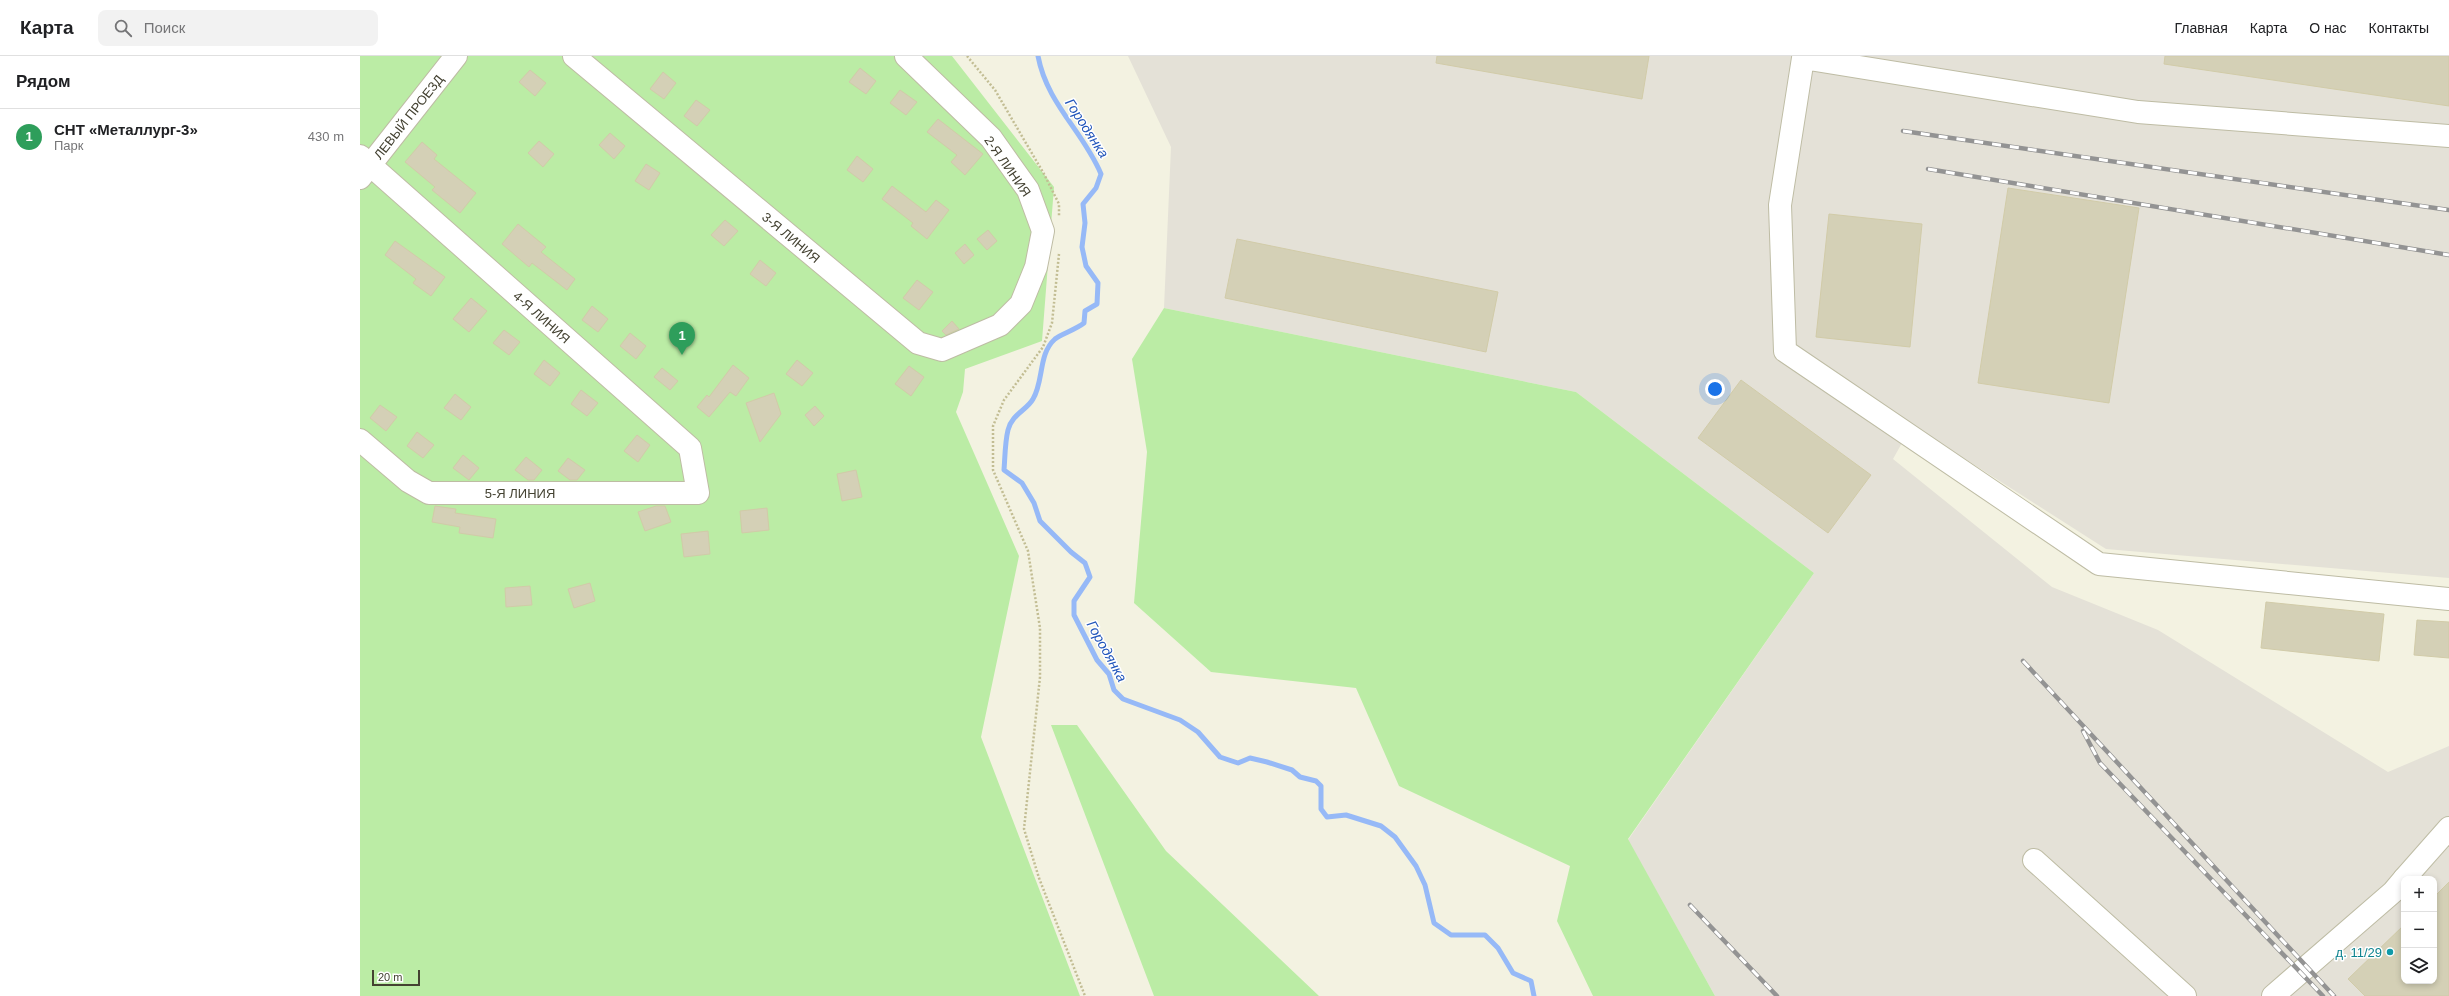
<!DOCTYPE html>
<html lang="ru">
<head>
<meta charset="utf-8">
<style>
  body { margin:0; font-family:Arial,sans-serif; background:#f2f2f2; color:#202124 }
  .controls { position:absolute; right:12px; bottom:12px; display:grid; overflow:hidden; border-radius:8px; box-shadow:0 2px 6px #0003 }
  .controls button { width:36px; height:36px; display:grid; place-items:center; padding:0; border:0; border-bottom:1px solid #e0e0e0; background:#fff; color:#202124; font:20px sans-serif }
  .scale { position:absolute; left:12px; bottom:10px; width:48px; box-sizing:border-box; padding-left:4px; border:2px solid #444232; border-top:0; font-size:11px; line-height:14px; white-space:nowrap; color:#444232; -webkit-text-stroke:3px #fff; paint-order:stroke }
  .you { position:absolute; left:1355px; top:333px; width:14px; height:14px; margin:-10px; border:3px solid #fff; border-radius:50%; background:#1a73e8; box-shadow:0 0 0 6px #1a73e833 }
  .badge { display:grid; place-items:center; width:26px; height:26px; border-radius:50%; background:#844219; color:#fff; font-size:13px; font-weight:700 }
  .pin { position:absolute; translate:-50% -33px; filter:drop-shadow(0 1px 2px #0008) }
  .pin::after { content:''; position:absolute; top:21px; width:14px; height:12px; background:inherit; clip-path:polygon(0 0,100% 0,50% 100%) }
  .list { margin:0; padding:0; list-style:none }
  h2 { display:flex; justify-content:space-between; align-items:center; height:52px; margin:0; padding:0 16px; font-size:17px }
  h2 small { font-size:13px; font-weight:400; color:#757577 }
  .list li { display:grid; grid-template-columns:26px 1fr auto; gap:12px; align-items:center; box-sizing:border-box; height:56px; padding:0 16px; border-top:1px solid #e0e0e0 }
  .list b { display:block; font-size:15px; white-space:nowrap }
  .list p { margin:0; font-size:13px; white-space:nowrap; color:#757577 }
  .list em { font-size:13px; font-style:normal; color:#757577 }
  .icon { flex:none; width:22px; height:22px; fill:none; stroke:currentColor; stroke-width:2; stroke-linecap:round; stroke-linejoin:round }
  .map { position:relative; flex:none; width:2089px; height:940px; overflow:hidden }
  header { display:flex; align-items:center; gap:24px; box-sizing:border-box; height:56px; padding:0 20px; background:#fff; border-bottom:1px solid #e0e0e0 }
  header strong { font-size:19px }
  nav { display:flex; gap:22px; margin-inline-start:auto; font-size:14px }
  .search { width:280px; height:36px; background:#f2f2f2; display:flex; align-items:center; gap:10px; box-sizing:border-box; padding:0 14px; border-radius:8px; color:#757577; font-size:15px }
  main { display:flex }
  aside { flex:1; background:#fff }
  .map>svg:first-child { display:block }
</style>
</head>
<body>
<header>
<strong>Карта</strong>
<div class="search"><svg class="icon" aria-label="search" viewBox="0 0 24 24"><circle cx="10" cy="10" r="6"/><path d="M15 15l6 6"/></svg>Поиск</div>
<nav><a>Главная</a><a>Карта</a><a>О нас</a><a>Контакты</a></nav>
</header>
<main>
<aside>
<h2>Рядом<small></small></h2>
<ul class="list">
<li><span class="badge" style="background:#2e9e5b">1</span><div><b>СНТ «Металлург-3»</b><p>Парк</p></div><em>430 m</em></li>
</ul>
</aside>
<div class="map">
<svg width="2089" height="940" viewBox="0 0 2089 940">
  <rect width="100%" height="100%" fill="#f3f2e1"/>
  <path fill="#e4e1d7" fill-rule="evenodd" d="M768,0h1321v522l-343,-29 -194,-124 -19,34 159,128 106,43 230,142 61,-26v250h-734l-87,-156 186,-267 -238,-181 -412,-84 7,-161zM2044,823h30v102h-30z"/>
  <path fill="#bbeca5" d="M0,0h592l102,131 -12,154 -77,28 -2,23 -7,20 63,144 -38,181 99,259h-720z
    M804,252l412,84 238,181 -186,266 87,157h-122l-36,-75 13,-55 -171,-80 -43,-98 -145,-16 -77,-69 13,-151 -15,-93z
    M691,669h26l89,126 153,145h-165z"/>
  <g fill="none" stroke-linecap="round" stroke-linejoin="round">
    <path stroke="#96b9f7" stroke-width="5" d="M678,0c9,48 45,75 63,118l-5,14 -13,16 2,19 -3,24 4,19 12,17 -1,21 -12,7 -1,12c-9,7 -23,11 -29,16 -17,15 -11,42 -22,60 -6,11 -21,15 -25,31 -3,12 -3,27 -4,40l18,13 12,20 6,18 31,31 14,11 5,14 -16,24v14l23,45 12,14 5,16 9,9 57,21 18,12 22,25 18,6 12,-5 17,4 25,8 8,7 16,4 5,5v23l6,8 19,-2 35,11 14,11 21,29 9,19 9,38 17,12h34l13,13 15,25 18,8 3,15"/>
  </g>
  <path fill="#d4d0b6" stroke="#d1cba8" d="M1077,0h212l-7,43 -206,-36z
    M1805,0h284v50l-285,-42z
    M500,12l16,13 -10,13 -17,-12z
    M170,14l16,13 -11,13 -16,-14z
    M303,16l13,11 -12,16 -14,-10z
    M540,34l17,12 -11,13 -16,-12z
    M336,44l14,10 -13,16 -13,-10z
    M578,63l45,35 -18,21 -14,-13 6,-7 -30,-23z
    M250,77l15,13 -11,13 -15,-14z
    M179,85l15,13 -11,13 -15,-14z
    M62,86l15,13 -3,4 42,34 -16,20 -28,-23 3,-3 -30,-25z
    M497,100l16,13 -10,13 -16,-12z
    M286,108l14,9 -11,17 -14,-9z
    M532,130l34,26 10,-12 13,10 -22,29 -16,-13 2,-3 -31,-24z
    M1648,132l131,20 -30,195 -131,-20z
    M1469,158l93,10 -12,123 -94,-10z
    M365,164l13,11 -14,15 -13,-11z
    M158,168l28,23 -5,5 34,27 -8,11 -35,-27 -3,4 -27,-23z
    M628,174l9,11 -10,9 -10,-11z
    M877,183l261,53 -12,60 -261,-54z
    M35,185l50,36 -14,19 -18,-13 3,-4 -31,-24z
    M605,188l9,11 -10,9 -9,-11z
    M400,204l16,13 -10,13 -16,-12z
    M557,224l16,12 -14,18 -16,-12z
    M111,242l16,13 -18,21 -16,-13z
    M232,250l16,13 -10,13 -16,-12z
    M592,265l7,8 -13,6 -4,-4z
    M144,274l16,12 -11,13 -16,-12z
    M270,277l16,13 -10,13 -16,-13z
    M184,304l16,13 -10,13 -16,-12z
    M437,304l16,13 -11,13 -16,-12z
    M373,309l16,13 -13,18 -6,-4 -21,25 -12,-10 10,-12 2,2z
    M549,310l15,11 -13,19 -16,-12z
    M302,312l16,13 -8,9 -16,-13z
    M1381,324l130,95 -43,58 -130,-95z
    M221,334l17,13 -11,13 -16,-12z
    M414,337l7,21 -21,28 -14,-39z
    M95,338l16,13 -10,13 -17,-12z
    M20,349l17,12 -11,14 -16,-13z
    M455,350l9,10 -10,10 -9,-11z
    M57,376l17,13 -11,13 -16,-12z
    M277,379l13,10 -12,17 -14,-11z
    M103,399l16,13 -10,12 -16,-12z
    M166,401l16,13 -8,10h-6l-13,-10z
    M208,402l17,12 -8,10h-7l-12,-9z
    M496,414l6,27 -20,4 -5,-27z
    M75,450l21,3 -1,4 41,6 -3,19 -34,-5 1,-6 -28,-5z
    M296,450h9l6,16 -26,9 -7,-19z
    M407,452l2,22 -27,3 -2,-22z
    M348,475l2,23 -26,3 -3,-23z
    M230,527l5,18 -21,7 -6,-19z
    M170,530l2,19 -26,2 -1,-19z
    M1906,546l118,12 -5,47 -118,-13z
    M2057,564l32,2v36l-35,-3z
    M2089,826v114h-84l-17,-17 56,-54v56h30v-84z"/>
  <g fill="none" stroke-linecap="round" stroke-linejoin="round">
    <defs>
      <g id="minor">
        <path id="s1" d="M214,0l344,287 24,7 58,-25 21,-21 15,-37 7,-36 -15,-41 -37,-52 -85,-82"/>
        <path d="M2089,80l-311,-24 -335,-54 -23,147 5,146 314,213 350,35"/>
        <path id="s2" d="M0,100l330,292 8,45h-269l-21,-12 -48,-41"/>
        <path id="s3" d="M0,122l96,-122"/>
        <path d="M1674,804l151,136"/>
        <path d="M2044,823l45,-51"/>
        <path d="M1913,940l120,-104 11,-13"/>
      </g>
    </defs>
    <use href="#minor" stroke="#bebca4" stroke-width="24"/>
    <path stroke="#c2bd93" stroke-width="2.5" stroke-dasharray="2 2" stroke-linecap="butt" d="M607,0l28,34 49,84 15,30v13
      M699,198l-7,69 -9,24 -39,53 -11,26v44l35,81 12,77v49l-16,152 15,49 46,118"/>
    <use href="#minor" stroke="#fff" stroke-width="22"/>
    <defs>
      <path id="rail" d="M1543,75l546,79
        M1568,113l521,86
        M1663,605l311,335
        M1723,675l17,32 223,233
        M1330,849l87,91"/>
    </defs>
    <use href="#rail" stroke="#939393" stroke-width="4.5"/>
    <use href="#rail" stroke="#fff" stroke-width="3" stroke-dasharray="9" stroke-linecap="butt"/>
  </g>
  <circle fill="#0f9aa8" stroke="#fff" stroke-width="1.5" cx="2030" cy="896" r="4"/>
  <g text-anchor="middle" stroke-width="3" stroke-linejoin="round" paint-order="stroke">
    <g font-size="13" fill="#444232" stroke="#fff">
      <text dy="5" stroke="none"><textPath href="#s3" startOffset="78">ЛЕВЫЙ ПРОЕЗД</textPath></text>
      <text transform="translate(648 110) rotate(55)" y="5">2-Я ЛИНИЯ</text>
      <text dy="5" stroke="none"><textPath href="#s1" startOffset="283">3-Я ЛИНИЯ</textPath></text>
      <text dy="5" stroke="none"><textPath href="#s2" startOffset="243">4-Я ЛИНИЯ</textPath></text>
      <text x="160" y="442">5-Я ЛИНИЯ</text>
    </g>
    <g font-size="13" fill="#0d838f" stroke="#fff" text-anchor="end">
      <text x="2022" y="901">д. 11/29</text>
    </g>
    <g font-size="14" font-style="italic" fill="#2155ba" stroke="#fff">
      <text transform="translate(727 72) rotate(57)" y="5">Городянка</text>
      <text transform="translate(747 595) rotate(61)" y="5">Городянка</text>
    </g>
  </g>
</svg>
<div class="controls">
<button>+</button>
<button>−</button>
<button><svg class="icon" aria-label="layers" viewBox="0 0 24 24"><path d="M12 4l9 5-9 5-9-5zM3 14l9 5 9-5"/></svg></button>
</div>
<div class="scale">20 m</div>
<div class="you"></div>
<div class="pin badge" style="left:322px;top:299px;background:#2e9e5b">1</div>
</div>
</main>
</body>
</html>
